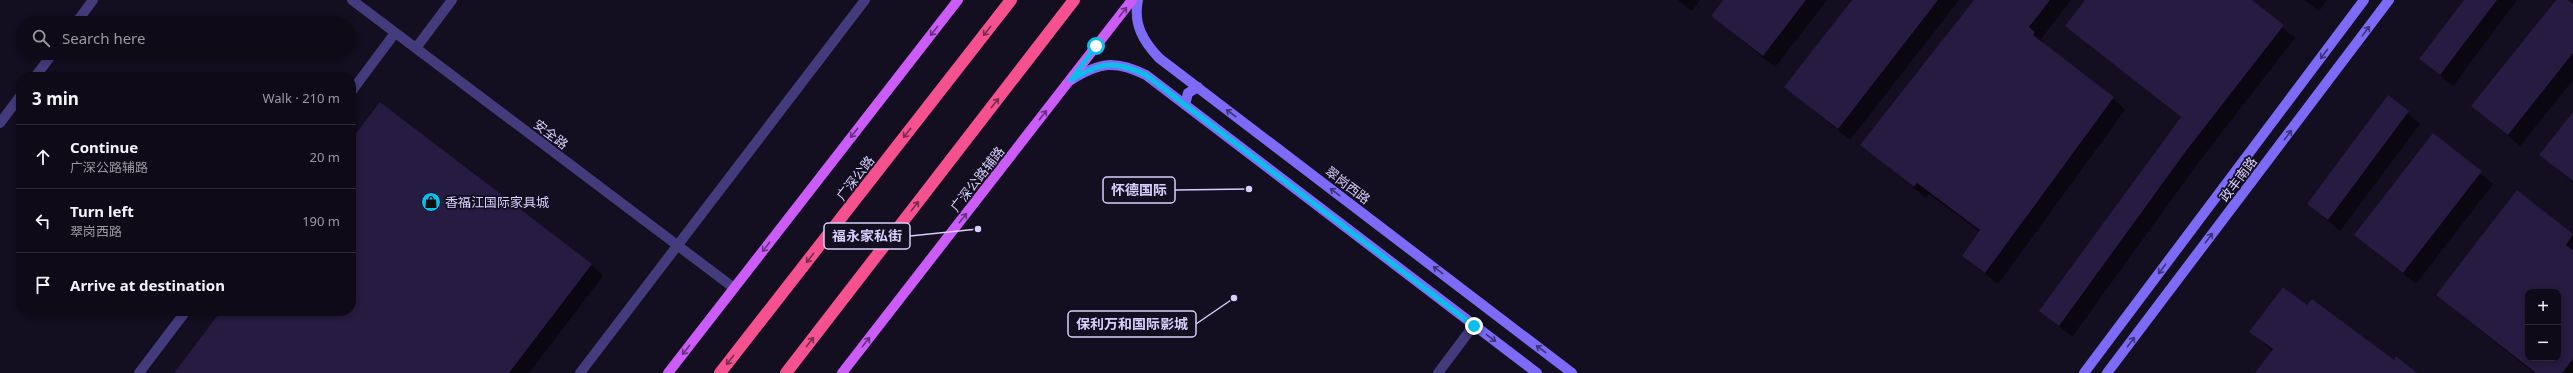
<!DOCTYPE html>
<html lang="en">
<head>
<meta charset="utf-8">
<style>
  body { margin:0; font-family:"Noto Sans","Noto Sans SC",sans-serif; background:#171321; color:#f1f3f6 }
  .controls { position:absolute; right:12px; bottom:12px; display:grid; overflow:hidden; border-radius:8px; box-shadow:0 2px 6px #0003 }
  .controls button { width:36px; height:36px; display:grid; place-items:center; padding:0; border:0; border-bottom:1px solid #2e2b37; background:#0e0a18; color:#f1f3f6; font:20px sans-serif }
  .stop { position:absolute; width:12px; height:12px; margin:-9px; border:3px solid #0cbfeb; border-radius:50%; background:#fff }
  .stop.end { background:#0cbfeb; border-color:#fff; box-shadow:0 1px 4px #0008 }
  .list { margin:0; padding:0; list-style:none }
  h2 { display:flex; justify-content:space-between; align-items:center; height:52px; margin:0; padding:0 16px; font-size:17px }
  h2 small { font-size:13px; font-weight:400; color:#9b9aa2 }
  .list li { display:grid; grid-template-columns:26px 1fr auto; gap:12px; align-items:center; box-sizing:border-box; height:64px; padding:0 16px; border-top:1px solid #2e2b37 }
  .list b { display:block; font-size:15px; white-space:nowrap }
  .list p { margin:0; font-size:13px; white-space:nowrap; color:#9b9aa2 }
  .list em { font-size:13px; font-style:normal; color:#9b9aa2 }
  .icon { flex:none; width:22px; height:22px; fill:none; stroke:currentColor; stroke-width:2; stroke-linecap:round; stroke-linejoin:round }
  .map { position:relative; flex:none; width:2573px; height:373px; overflow:hidden }
  .search { position:absolute; background:#0e0a18; box-shadow:0 2px 6px #0003; left:16px; top:16px; width:340px; height:44px; display:flex; align-items:center; gap:10px; box-sizing:border-box; padding:0 14px; border-radius:22px; color:#9b9aa2; font-size:15px }
  .panel { position:absolute; background:#0e0a18; box-shadow:0 2px 6px #0003; left:16px; top:72px; width:340px; height:244px; border-radius:16px }
  .map>svg:first-child { display:block }
</style>
</head>
<body>
<div class="map">
<svg width="2573" height="373" viewBox="0 0 2573 373">
  <rect width="100%" height="100%" fill="#130e20"/>
  <path fill="#0007" fill-rule="evenodd" d="M1678,0h22l-8,11z
    M1724,0h103l-52,67 -63,-51z
    M1853,0h106l-109,140 -64,-53z
    M1975,0h96l-30,39 4,7 68,52 12,12 -127,174 -35,-28 17,-24 -51,-38 -3,4 -64,-53z
    M2086,0h164l45,38 -97,125 -126,174 -32,-26 142,-193 -116,-92z
    M2305,0h22l-8,11z
    M2465,0h52l-64,86 -33,-27z
    M2557,0h9l7,6v74l-53,66 -47,-40z
    M2388,97l32,27 -80,107 -32,-27z
    M2573,114v69l-32,-29z
    M2433,135l60,49 -77,100 -61,-49z
    M351,142l240,122 12,12 -74,97h-354l47,-62h129z
    M2517,192l56,43v138h-39l-97,-78zM2528,292h30v66h-30z
    M2308,306l86,55 22,12h-160l17,-22 -22,-19z"/>
  <path fill="#261b40" fill-rule="evenodd" d="M1723,0h83l-43,56 -52,-40z
    M1852,0h86l-100,129 -54,-42z
    M1974,0h76l-21,27 6,5 -2,3 81,62 -129,176 -23,-17 18,-26 -63,-47 -3,4 -54,-42z
    M2085,0h167l32,25 -98,126 -127,175 -20,-15 142,-194 -116,-91z
    M2464,0h33l-57,75 -21,-16z
    M2556,0h11l6,4v49l-65,82 -37,-29z
    M2388,95l21,16 -81,109 -21,-16z
    M380,102l212,162 -83,109h-335l47,-62h130v-171z
    M2573,112v69l-34,-26z
    M2433,133l49,38 -79,102 -49,-38z
    M2517,190l56,44 -7,11 7,5v109l-11,14h-26l-100,-78zM2528,292h30v66h-30z
    M2283,287l24,18 5,-6 82,61 2,-4 21,17h-162l18,-24 -24,-17z"/>
  <g fill="none" stroke-linecap="round" stroke-linejoin="round">
    <path stroke="#443b7c" stroke-width="10" d="M352,0l382,288
      M76,23l17,-23
      M416,48l36,-48
      M35,77l18,-24
      M351,92l44,-59
      M0,123l21,-28
      M139,373l47,-62
      M580,373l285,-373
      M1438,373l36,-48"/>
    <path stroke="#7d6bf7" stroke-width="10" d="M1138,0c-5,24 5,41 21,58l413,315
      M1071,80c29,-18 44,-20 75,-5l391,298
      M1185,105l3,-12 10,-6
      M2084,373l280,-373
      M2107,373l282,-373"/>
    <path stroke="#cc5cf7" stroke-width="10" d="M668,373l290,-373
      M842,373l290,-373"/>
    <path stroke="#f6518f" stroke-width="12" d="M720,373l291,-373
      M786,373l288,-373"/>
  </g>
  <defs><path id="oneway-shaft" d="M-6 0H5M1.5-3L5.5 0L1.5 3" fill="none" stroke-width="1.6" stroke-linecap="round" stroke-linejoin="round"/></defs>
  <g stroke="#663181">
    <use href="#oneway-shaft" transform="translate(1123 12) rotate(-52)"/>
    <use href="#oneway-shaft" transform="translate(934 31) rotate(128)"/>
    <use href="#oneway-shaft" transform="translate(1043 115) rotate(-52)"/>
    <use href="#oneway-shaft" transform="translate(854 133) rotate(128)"/>
    <use href="#oneway-shaft" transform="translate(963 218) rotate(-52)"/>
    <use href="#oneway-shaft" transform="translate(766 247) rotate(128)"/>
    <use href="#oneway-shaft" transform="translate(866 342) rotate(-52)"/>
    <use href="#oneway-shaft" transform="translate(686 350) rotate(128)"/>
  </g>
  <g stroke="#792c52">
    <use href="#oneway-shaft" transform="translate(987 31) rotate(128)"/>
    <use href="#oneway-shaft" transform="translate(995 103) rotate(-52)"/>
    <use href="#oneway-shaft" transform="translate(907 133) rotate(128)"/>
    <use href="#oneway-shaft" transform="translate(915 206) rotate(-52)"/>
    <use href="#oneway-shaft" transform="translate(810 258) rotate(128)"/>
    <use href="#oneway-shaft" transform="translate(810 342) rotate(-52)"/>
    <use href="#oneway-shaft" transform="translate(730 360) rotate(128)"/>
  </g>
  <g stroke="#3d3376">
    <use href="#oneway-shaft" transform="translate(2366 31) rotate(-53)"/>
    <use href="#oneway-shaft" transform="translate(2324 54) rotate(127)"/>
    <use href="#oneway-shaft" transform="translate(1231 113) rotate(-143)"/>
    <use href="#oneway-shaft" transform="translate(2288 135) rotate(-53)"/>
    <use href="#oneway-shaft" transform="translate(1335 192) rotate(-143)"/>
    <use href="#oneway-shaft" transform="translate(2209 238) rotate(-53)"/>
    <use href="#oneway-shaft" transform="translate(2162 269) rotate(127)"/>
    <use href="#oneway-shaft" transform="translate(1438 270) rotate(-143)"/>
    <use href="#oneway-shaft" transform="translate(1491 338) rotate(37)"/>
    <use href="#oneway-shaft" transform="translate(2131 342) rotate(-53)"/>
    <use href="#oneway-shaft" transform="translate(1541 349) rotate(-143)"/>
  </g>
  <g fill="none" stroke-linecap="round" stroke-linejoin="round">
    <path stroke="#0cbfeb" stroke-width="5" d="M1096,46l-25,34c29,-18 44,-20 75,-5l328,251"/>
  </g>
  <defs>
    <symbol id="shop-disc" viewBox="-11 -11 22 22"><circle r="9.5" fill="#0cbfeb" stroke="#130e20"/><path d="M-5-2.5h2.3a2.7 3.5 0 0 1 5.4 0H5L5.5 6h-11ZM-1.5-2.5h3a1.5 2.3 0 0 0-3 0Z" fill="#111"/></symbol>
  </defs>
  <g fill-rule="evenodd">
    <use href="#shop-disc" x="420" y="191" width="22" height="22"/>
  </g>
  <g text-anchor="middle" stroke-width="3.5" stroke-linejoin="round" paint-order="stroke">
    <g font-size="13" fill="#d9cffc" stroke="#130e20">
      <text transform="translate(551 134) rotate(37)" y="5">安全路</text>
      <text transform="translate(855 178) rotate(-52)" y="5">广深公路</text>
      <text transform="translate(977 179) rotate(-52)" y="5">广深公路辅路</text>
      <text transform="translate(2238 179) rotate(-53)" y="5">政丰南路</text>
      <text transform="translate(1348 185) rotate(37)" y="5">翠岗西路</text>
    </g>
    <g font-size="13" fill="#d9cffc" stroke="#130e20" text-anchor="start">
      <text x="445" y="207">香福江国际家具城</text>
    </g>
  </g>
  <path fill="none" stroke="#d9cffc" stroke-width="1.5" d="M1249 189L1175 190M978 229L910 236M1234 298L1196 324"/>
  <g fill="#d9cffc" stroke="#130e20" stroke-width="1.5">
    <circle cx="1249" cy="189" r="4"/>
    <circle cx="978" cy="229" r="4"/>
    <circle cx="1234" cy="298" r="4"/>
  </g>
  <g fill="#130e20" stroke="#d9cffc" stroke-width="1.5">
    <rect x="1103" y="177" width="72" height="26" rx="4"/>
    <rect x="824" y="223" width="86" height="26" rx="4"/>
    <rect x="1068" y="311" width="128" height="26" rx="4"/>
  </g>
  <g font-size="14" text-anchor="middle" font-weight="bold" fill="#d9cffc">
    <text x="1139" y="195">怀德国际</text>
    <text x="867" y="241">福永家私街</text>
    <text x="1132" y="329">保利万和国际影城</text>
  </g>
</svg>
<div class="controls">
<button>+</button>
<button>−</button>
</div>
<div class="stop" style="left:1096px;top:46px"></div>
<div class="stop end" style="left:1474px;top:326px"></div>
<div class="search"><svg class="icon" aria-label="search" viewBox="0 0 24 24"><circle cx="10" cy="10" r="6"/><path d="M15 15l6 6"/></svg>Search here</div>
<section class="panel">
<h2>3 min<small>Walk · 210 m</small></h2>
<ul class="list">
<li><svg class="icon" aria-label="ahead" viewBox="0 0 24 24"><path d="M12 20V5M6 11l6-6 6 6"/></svg><div><b>Continue</b><p>广深公路辅路</p></div><em>20 m</em></li>
<li><svg class="icon" aria-label="left" viewBox="0 0 24 24"><path d="M17 20v-9H6M10 6l-5 5 5 5"/></svg><div><b>Turn left</b><p>翠岗西路</p></div><em>190 m</em></li>
<li><svg class="icon" aria-label="arrive" viewBox="0 0 24 24"><path d="M6 21V4h12l-3 4 3 4H6"/></svg><div><b>Arrive at destination</b></div></li>
</ul>
</section>
</div>
</body>
</html>
